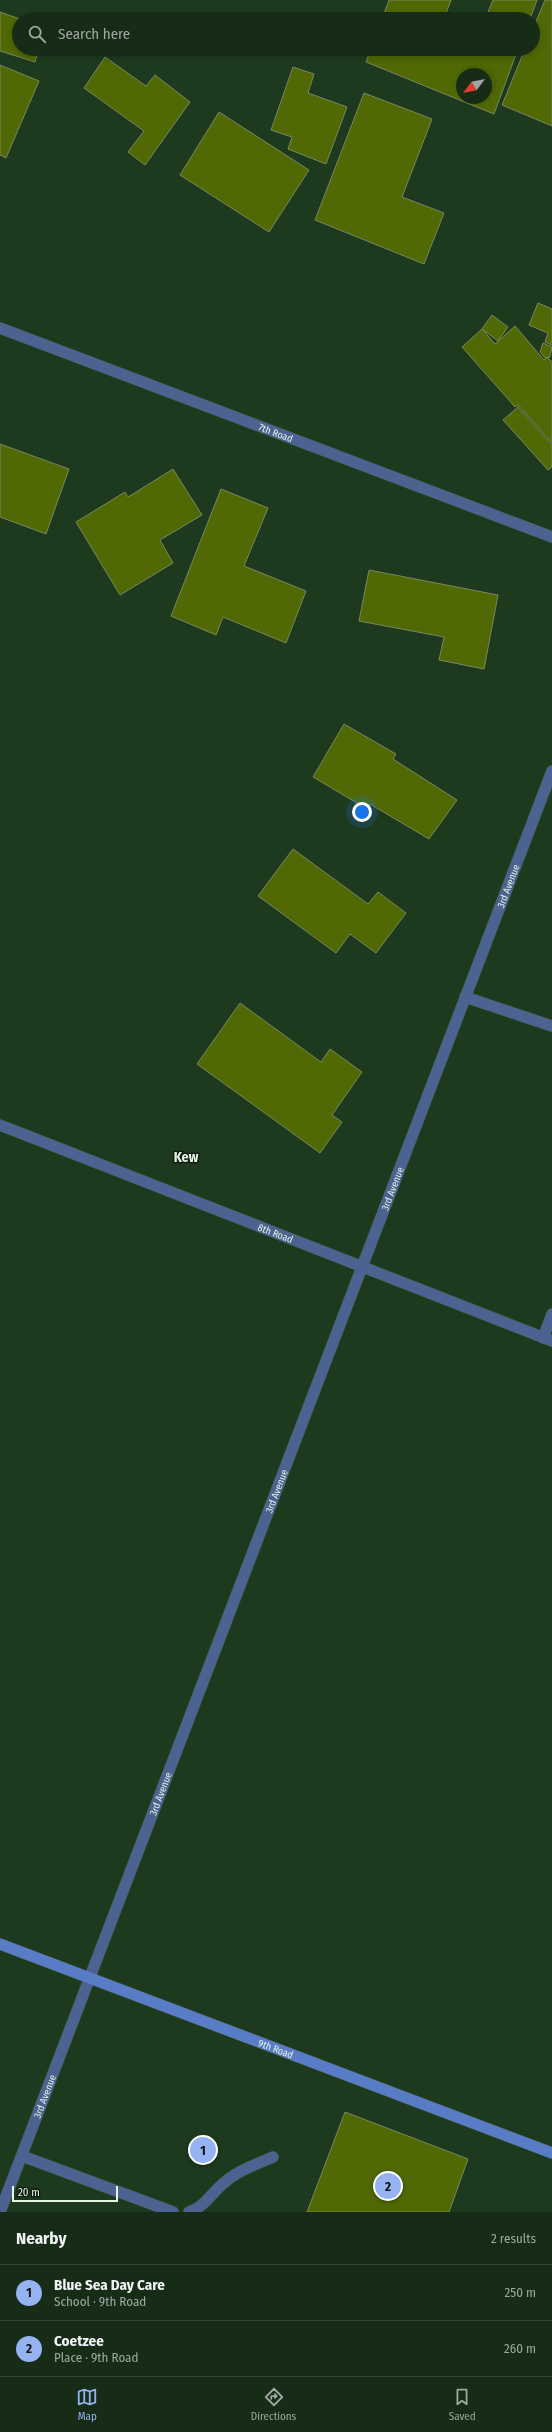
<!DOCTYPE html>
<html lang="en">
<head>
<meta charset="utf-8">
<style>
  body { margin:0; font-family:"Fira Sans Condensed",sans-serif; background:#233823; color:#f1f3f6 }
  .compass { position:absolute; left:456px; top:68px; width:36px; height:36px; border-radius:50%; background:#162c16; box-shadow:0 2px 6px #0003; rotate:238deg }
  .scale { position:absolute; left:12px; bottom:10px; width:106px; box-sizing:border-box; padding-left:4px; border:2px solid #e3f4e2; border-top:0; font-size:11px; line-height:14px; white-space:nowrap; color:#e3f4e2; -webkit-text-stroke:3px #111d11; paint-order:stroke }
  .you { position:absolute; left:362px; top:812px; width:14px; height:14px; margin:-10px; border:3px solid #fff; border-radius:50%; background:#1a73e8; box-shadow:0 0 0 6px #1a73e833 }
  .badge { display:grid; place-items:center; width:26px; height:26px; border-radius:50%; background:#95b2f1; color:#111; font-size:13px; font-weight:700 }
  .pin { position:absolute; translate:-50% -50%; border:2px solid #fff; box-shadow:0 1px 4px #0006 }
  .list { margin:0; padding:0; list-style:none }
  h2 { display:flex; justify-content:space-between; align-items:center; height:52px; margin:0; padding:0 16px; font-size:17px }
  h2 small { font-size:13px; font-weight:400; color:#9ea7a1 }
  .list li { display:grid; grid-template-columns:26px 1fr auto; gap:12px; align-items:center; box-sizing:border-box; height:56px; padding:0 16px; border-top:1px solid #354835 }
  .list b { display:block; font-size:15px; white-space:nowrap }
  .list p { margin:0; font-size:13px; white-space:nowrap; color:#9ea7a1 }
  .list em { font-size:13px; font-style:normal; color:#9ea7a1 }
  .icon { flex:none; width:22px; height:22px; fill:none; stroke:currentColor; stroke-width:2; stroke-linecap:round; stroke-linejoin:round }
  .map { position:relative; flex:none; width:552px; height:2212px; overflow:hidden }
  .search { position:absolute; background:#162c16; box-shadow:0 2px 6px #0003; left:12px; right:12px; top:12px; height:44px; display:flex; align-items:center; gap:10px; box-sizing:border-box; padding:0 14px; border-radius:22px; color:#9ea7a1; font-size:15px }
  .sheet { height:164px; background:#162c16 }
  nav { display:flex; justify-content:space-around; align-items:center; box-sizing:border-box; height:56px; border-top:1px solid #354835; background:#162c16; font-size:11px; color:#9ea7a1 }
  nav a { display:grid; justify-items:center; gap:2px }
  nav .on { color:#95b2f1 }
  .map>svg:first-child { display:block }
</style>
</head>
<body>
<div class="map">
<svg width="552" height="2212" viewBox="0 0 552 2212">
  <rect width="100%" height="100%" fill="#1e3a1e"/>
  <path fill="#506905" stroke="#798761" fill-rule="evenodd" d="M389,0h62l-7,19h-62z
    M493,0h44l-7,19h-45z
    M545,0h7v126l-50,-21 23,-56h8v-20z
    M0,12l20,7 -1,30h20l-4,13 -35,-11z
    M371,49l102,2 45,-2 -24,65 -128,-52zM462,74h24v24h-24z
    M105,57l41,29 9,-11 35,27 -45,63 -17,-13 16,-21 -60,-43z
    M0,65l39,16 -33,77 -6,-3z
    M293,67l21,7 -6,19 39,14 -21,57 -38,-15 4,-12 -21,-7z
    M364,93l68,26 -30,78 42,16 -20,51 -109,-44z
    M219,112l90,58 -40,62 -89,-57z
    M538,303l14,6v36l-7,-3 3,-9 -19,-8z
    M492,315l16,12 -10,14 -16,-12z
    M515,326l29,34 3,-3 5,5v81l-34,-38 -3,2 -53,-60 20,-18 13,15z
    M543,343l9,4 -2,10 -5,1 -5,-6z
    M518,407l34,38v22l-4,3 -45,-50z
    M0,444l69,25 -23,65 -46,-17z
    M173,469l29,46 -42,25 13,23 -53,32 -44,-73 49,-30 3,5z
    M221,489l47,19 -24,58 62,25 -20,52 -63,-26 -7,18 -45,-19z
    M369,570l129,25 -14,74 -45,-9 5,-23 -85,-16z
    M344,724l52,30 -3,5 64,41 -28,39 -59,-35 -3,5 -54,-32z
    M293,849l75,55 10,-12 28,21 -30,40 -26,-19 -14,19 -78,-57z
    M240,1003l81,59 9,-13 32,23 -30,43 10,7 -22,31 -123,-89z
    M345,2112l123,47 -19,53h-142z"/>
  <g fill="none" stroke-linecap="round" stroke-linejoin="round">
    <defs>
      <path id="service" d="M465,997l87,29
        M543,1338l9,-24
        M22,2156l151,56
        M189,2212c16,-5 24,-21 36,-30 14,-12 32,-18 48,-25"/>
      <g id="minor">
        <path id="s1" d="M0,328l552,209"/>
        <path id="s2" d="M0,1125l552,216"/>
        <path id="s3" d="M0,2212l552,-1441"/>
      </g>
      <g id="secondary">
        <path id="s4" d="M0,1944l552,209"/>
      </g>
    </defs>
    <use href="#service" stroke="#3e583d" stroke-width="12"/>
    <use href="#minor" stroke="#3e583d" stroke-width="12"/>
    <use href="#secondary" stroke="#3e583d" stroke-width="12"/>
    <use href="#service" stroke="#4c6291" stroke-width="11"/>
    <use href="#minor" stroke="#4c6291" stroke-width="11"/>
    <use href="#secondary" stroke="#597cc6" stroke-width="11"/>
  </g>
  <g text-anchor="middle" stroke-width="3" stroke-linejoin="round" paint-order="stroke">
    <g font-size="10" fill="#e3f4e2" stroke="#111d11">
      <text dy="4" stroke="none"><textPath href="#s1" startOffset="295">7th Road</textPath></text>
      <text dy="4" stroke="none"><textPath href="#s3" startOffset="1420">3rd Avenue</textPath></text>
      <text dy="4" stroke="none"><textPath href="#s3" startOffset="1096">3rd Avenue</textPath></text>
      <text dy="4" stroke="none"><textPath href="#s2" startOffset="296">8th Road</textPath></text>
      <text dy="4" stroke="none"><textPath href="#s3" startOffset="772">3rd Avenue</textPath></text>
      <text dy="4" stroke="none"><textPath href="#s3" startOffset="448">3rd Avenue</textPath></text>
      <text dy="4" stroke="none"><textPath href="#s4" startOffset="295">9th Road</textPath></text>
      <text dy="4" stroke="none"><textPath href="#s3" startOffset="124">3rd Avenue</textPath></text>
    </g>
    <g font-size="14" font-weight="bold" fill="#e3f4e2" stroke="#111d11">
      <text x="186" y="1162">Kew</text>
    </g>
  </g>
</svg>
<svg class="compass" viewBox="-18 -18 36 36"><path d="M0-13l5 13h-10z" fill="#e53935"/><path d="M0 13l5-13h-10z" fill="#9ea7a1"/></svg>
<div class="scale">20 m</div>
<div class="you"></div>
<div class="pin badge" style="left:203px;top:2150px">1</div>
<div class="pin badge" style="left:388px;top:2186px">2</div>
<div class="search"><svg class="icon" aria-label="search" viewBox="0 0 24 24"><circle cx="10" cy="10" r="6"/><path d="M15 15l6 6"/></svg>Search here</div>
</div>
<section class="sheet">
<h2>Nearby<small>2 results</small></h2>
<ul class="list">
<li><span class="badge">1</span><div><b>Blue Sea Day Care</b><p>School · 9th Road</p></div><em>250 m</em></li>
<li><span class="badge">2</span><div><b>Coetzee</b><p>Place · 9th Road</p></div><em>260 m</em></li>
</ul>
</section>
<nav>
<a class="on"><svg class="icon" aria-label="map" viewBox="0 0 24 24"><path d="M3 6l6-2 6 2 6-2v14l-6 2-6-2-6 2zM9 4v14M15 6v14"/></svg>Map</a>
<a><svg class="icon" aria-label="directions" viewBox="0 0 24 24"><path d="M12 3l9 9-9 9-9-9zM9 14v-3h6M13 9l2 2-2 2"/></svg>Directions</a>
<a><svg class="icon" aria-label="saved" viewBox="0 0 24 24"><path d="M7 4h10v16l-5-4-5 4z"/></svg>Saved</a>
</nav>
</body>
</html>
